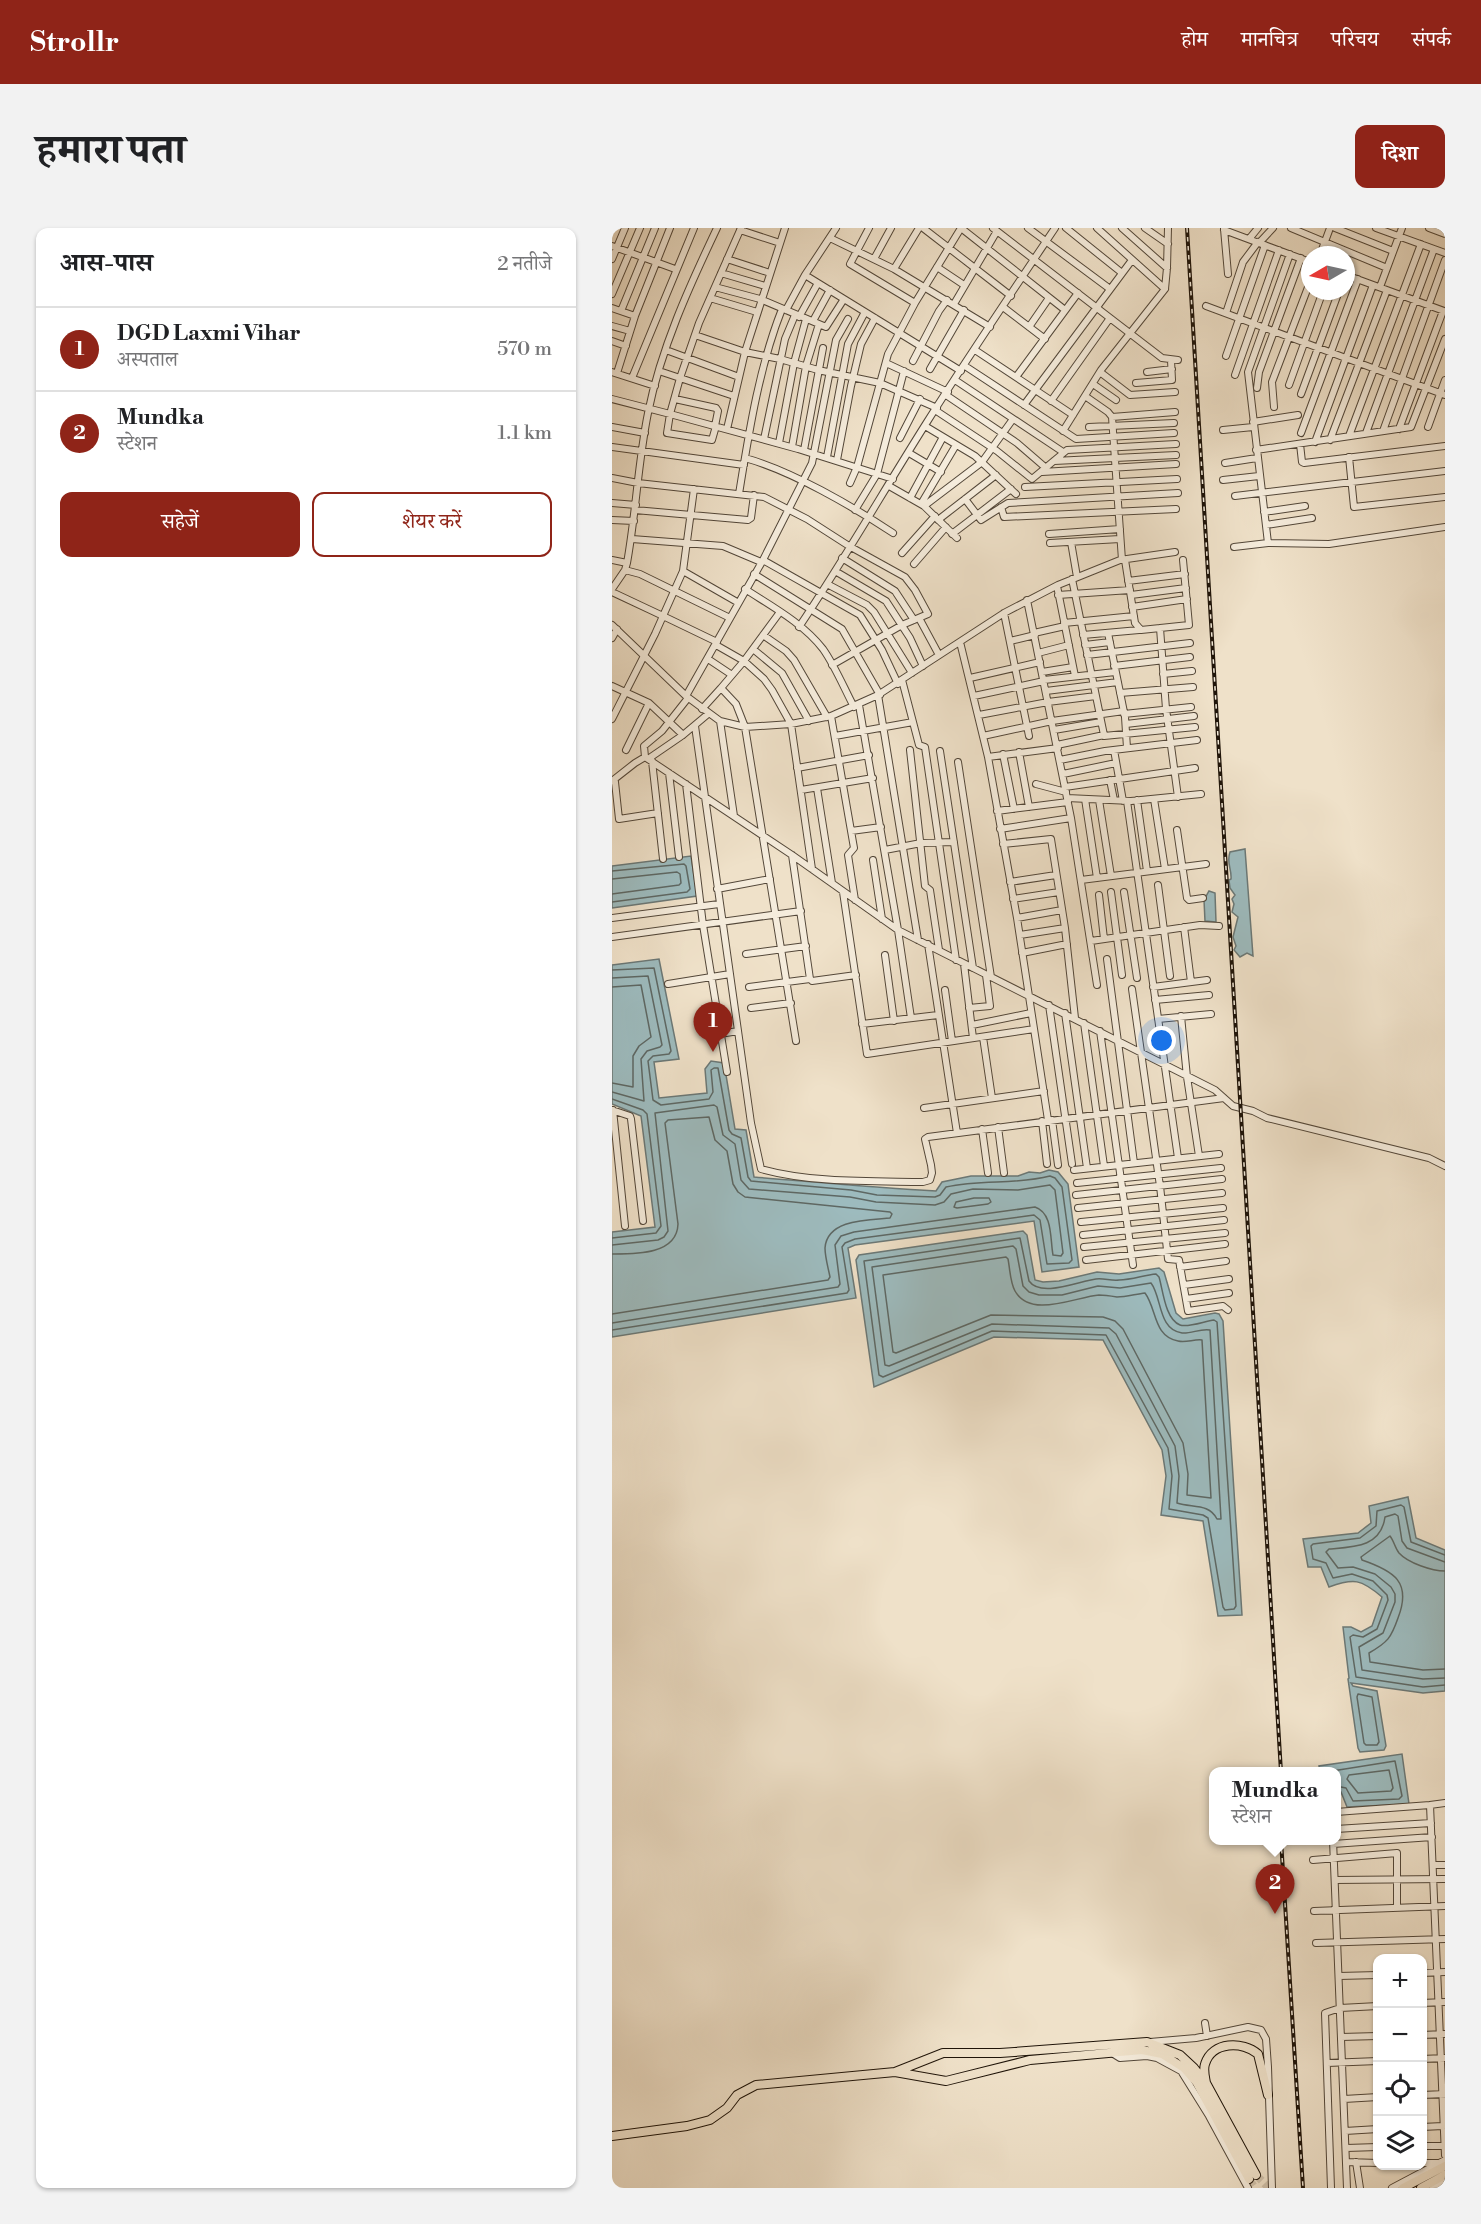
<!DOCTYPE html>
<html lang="hi">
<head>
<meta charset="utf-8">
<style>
  body { margin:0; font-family:"Libre Bodoni","Noto Serif Devanagari",serif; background:#f2f2f2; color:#202124 }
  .controls { position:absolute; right:18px; bottom:18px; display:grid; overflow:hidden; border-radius:12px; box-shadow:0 2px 4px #0004 }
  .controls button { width:54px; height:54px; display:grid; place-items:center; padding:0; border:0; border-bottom:2px solid #e0e0e0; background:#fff; color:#202124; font:30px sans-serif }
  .compass { position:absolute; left:689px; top:18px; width:54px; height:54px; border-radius:50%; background:#fff; box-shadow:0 2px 4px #0004; rotate:261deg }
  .you { position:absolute; left:550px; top:813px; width:21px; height:21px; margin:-15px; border:4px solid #fff; border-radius:50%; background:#1a73e8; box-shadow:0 0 0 9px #1a73e833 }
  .badge { display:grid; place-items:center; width:39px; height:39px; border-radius:50%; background:#8f2418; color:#fff; font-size:20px; font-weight:700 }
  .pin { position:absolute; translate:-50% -50px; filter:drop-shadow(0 2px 3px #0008) }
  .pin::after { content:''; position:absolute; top:32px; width:21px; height:18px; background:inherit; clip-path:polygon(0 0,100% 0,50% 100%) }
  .popup { position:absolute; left:597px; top:1539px; width:132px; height:78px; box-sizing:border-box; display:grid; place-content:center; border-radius:12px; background:#fff; filter:drop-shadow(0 2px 4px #0005); font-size:20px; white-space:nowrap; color:#757577 }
  .popup b { font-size:22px; color:#202124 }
  .popup::after { content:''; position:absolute; left:50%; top:100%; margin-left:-12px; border:12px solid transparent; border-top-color:#fff }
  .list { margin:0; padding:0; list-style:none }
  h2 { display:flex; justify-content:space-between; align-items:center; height:78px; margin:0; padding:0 24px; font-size:26px }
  h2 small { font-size:20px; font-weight:400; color:#757577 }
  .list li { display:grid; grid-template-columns:39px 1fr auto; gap:18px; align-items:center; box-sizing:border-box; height:84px; padding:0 24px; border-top:2px solid #e0e0e0 }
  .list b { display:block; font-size:22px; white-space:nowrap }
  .list p { margin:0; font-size:20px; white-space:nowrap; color:#757577 }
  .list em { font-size:20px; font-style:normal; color:#757577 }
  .actions { display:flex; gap:12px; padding:18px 24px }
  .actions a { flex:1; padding:14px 0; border:2px solid #8f2418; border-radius:12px; text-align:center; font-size:21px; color:#8f2418 }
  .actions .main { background:#8f2418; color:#fff }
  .icon { flex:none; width:33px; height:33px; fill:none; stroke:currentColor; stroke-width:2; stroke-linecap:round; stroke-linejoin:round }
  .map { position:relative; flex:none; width:833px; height:1960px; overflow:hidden; border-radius:12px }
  header { display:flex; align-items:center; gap:36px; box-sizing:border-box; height:84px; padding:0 30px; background:#8f2418; color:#fff }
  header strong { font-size:28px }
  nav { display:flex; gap:33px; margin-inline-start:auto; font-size:21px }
  .intro { display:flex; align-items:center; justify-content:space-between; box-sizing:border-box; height:144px; padding:0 36px }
  h1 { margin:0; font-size:42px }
  .button { padding:15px 27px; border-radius:12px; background:#8f2418; color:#fff; font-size:21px; font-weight:700 }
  main { display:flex; gap:36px; padding:0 36px }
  aside { flex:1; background:#fff; border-radius:12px; box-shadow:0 2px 4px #0004 }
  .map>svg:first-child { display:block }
</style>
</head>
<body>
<header>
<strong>Strollr</strong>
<nav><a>होम</a><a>मानचित्र</a><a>परिचय</a><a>संपर्क</a></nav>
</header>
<div class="intro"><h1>हमारा पता</h1><a class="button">दिशा</a></div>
<main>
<aside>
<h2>आस-पास<small>2 नतीजे</small></h2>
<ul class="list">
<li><span class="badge">1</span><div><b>DGD Laxmi Vihar</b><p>अस्पताल</p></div><em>570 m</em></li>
<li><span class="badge">2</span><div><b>Mundka</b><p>स्टेशन</p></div><em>1.1 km</em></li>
</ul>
<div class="actions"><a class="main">सहेजें</a><a>शेयर करें</a></div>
</aside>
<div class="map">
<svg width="833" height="1960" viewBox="0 0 833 1960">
  <rect width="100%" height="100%" fill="#efe1c9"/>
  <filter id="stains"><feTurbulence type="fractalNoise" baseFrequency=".00333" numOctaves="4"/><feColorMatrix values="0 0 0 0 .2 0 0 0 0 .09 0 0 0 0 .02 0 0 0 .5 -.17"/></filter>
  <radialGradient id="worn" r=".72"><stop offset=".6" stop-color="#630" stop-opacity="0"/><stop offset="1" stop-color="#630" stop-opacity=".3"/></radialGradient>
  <path fill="#9dbbbe" stroke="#6b7876" stroke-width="1.5" d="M633,621l8,107 -6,-3 -7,4 -6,-7 2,-4 -3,-9 5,-20 -6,-5 2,-8 -2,-5 3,-4 -5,-7 -1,-8 2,-1c1,-10 -5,-16 -1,-27z
    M79,628l6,40 -85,12v-42z
    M597,663l6,2 1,29 -11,-1 -1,-21z
    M47,731l20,100 -25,3 5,36 48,-5 -2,-24 6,-8 13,2 11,66 11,1 8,47c61,5 121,11 182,14l6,-9 29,-6h47l11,-4 11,1 9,-3 9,2 10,12 11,83 -37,5 -8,-51 -179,24 -7,3 8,50 -244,39v-105l43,-5 -14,-111 -29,-12v-139z
    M411,1003l4,4 8,45 8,2 16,-1 38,-9 22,2 40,-6 5,4 12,41 7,6 32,-6 4,1 4,7 19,294 -24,1 -15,-95 -42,-6 5,-39 -4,-26 -59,-110 -109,-3 -120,50 -18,-127 3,-5z
    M796,1269l8,41 29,12v141l-22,2 -72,-10 2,3 24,5 9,55 -2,4 -24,2 -2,-4 -10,-69 1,-1 -6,-51h8l10,5 11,-6 10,-29c-21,-18 -28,-19 -53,-10l-8,-20h-13l-5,-28 55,-6 13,-10 -2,-17z
    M790,1526l7,50 -62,3 -6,-15h-4l-1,-20 -16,-1 -1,-5z"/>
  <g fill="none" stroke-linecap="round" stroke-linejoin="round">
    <path stroke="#5e6864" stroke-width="1.5" d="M0,643l72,-7 2,2 4,23 -3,3 -75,10
      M0,651l65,-7 3,2 1,9 -2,2 -67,9
      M0,742l42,-2 17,83 -2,3 -16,2 -5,5 5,39 8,5 48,-6 4,-7 -2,-22 3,-2h4l11,62 3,4 9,4 7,39 3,4 100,9 26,5 58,2 5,-2 6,-8c36,-8 70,-2 104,-11l5,2 7,9 10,73 -3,3 -22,1 -7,-44 -6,-5 -179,24 -10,4 -3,4 7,43 -2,3 -235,37
      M0,750l36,-2 14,69 -2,2 -13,4 -6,8 3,42 -32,-9
      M0,759l29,-2 10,52 -12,9 -6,10v31l-21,-4
      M0,871l31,11 4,4 14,112 -5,7 -44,5
      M362,970h15l2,4 -3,2 -31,4 -3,-1 2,-5z
      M408,1010l9,43c12,17 50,0 67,-2 8,-1 15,2 23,1 13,0 25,-5 37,-6l3,3c4,13 6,42 21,48 8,3 25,-4 34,-5l3,2 19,284 -2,3 -9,1 -2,-3 -15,-89 -5,-3 -34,-6 3,-33 -4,-28 -62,-113 -114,-4 -109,46 -4,-2 -15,-114z
      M0,1017l46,-5 6,-3 4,-6 -13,-118 59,-8 3,2 6,28 12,9 6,36 8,9 101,8 26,5 59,3 9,-3 7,-8 22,-5 45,1 32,-5 5,5 8,63 -2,3 -8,-1c-3,-16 0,-42 -18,-48l-181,25 -13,4 -6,9 5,39 -2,3 -226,36
      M401,1018l3,3 7,37 6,6 10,3h23l36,-9 22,2 31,-5c11,14 7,47 31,50 9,1 19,-5 28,-3l11,189h-4c-8,-16 -25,-11 -40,-16l2,-27 -4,-30 -59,-112 -7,-6 -117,-4 -103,42 -4,-1 -13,-98z
      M0,1026c23,0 65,1 66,-30l-13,-101 3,-3 41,-3 6,23 12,11 6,33 5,8 7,5 145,15 2,2 -2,4c-21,2 -63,1 -65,30 0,9 3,19 5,29l-2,3 -216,34
      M394,1029l2,2c2,10 2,23 7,32 16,28 60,6 84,4 6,0 12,1 18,2 9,0 19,-3 28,-4 12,16 8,43 33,48 8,2 16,-2 24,-1l9,158 -24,-3 1,-21 -5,-31 -60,-114 -8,-8 -12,-4 -112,-2 -95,38 -3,-1 -10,-77z
      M833,1327l-34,-13 -7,-35 -3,-2 -24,6 -1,15 -16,12 -47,6 -2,2 2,13 13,4 7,15 19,-4 21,7 14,14 1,5 -11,29 -14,8 -10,-2 -3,2 6,40 67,10 22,-2
      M833,1334l-38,-14 -5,-7 -4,-25 -3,-2 -10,3c-4,30 -31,30 -56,32l-3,3 12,16 15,-1 22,7 16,13 4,7v8l-12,31 -24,14 3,23 61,9 22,-1
      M833,1343c-13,0 -37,-8 -46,-18 -4,-5 -5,-12 -9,-17l-29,21 1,3c32,11 50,22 36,58 -7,20 -10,24 -29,35l1,9 53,8 22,-1
      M746,1466l14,3 7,45 -2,3h-11l-2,-2 -7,-46z
      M777,1542l4,18 -2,3 -33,2 -11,-14 2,-4z
      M714,1544l69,-11 7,35 -3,3 -46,2 -7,-13 -10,-2"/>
    <path stroke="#d0c2ac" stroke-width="8" stroke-dasharray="8 4" stroke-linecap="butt" d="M644,1947l13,13
      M637,1951l6,9"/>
    <defs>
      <path id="minor" d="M129,0l-42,95 -19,55 -10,36 128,35 95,30
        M257,0l-19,36 65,39
        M311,0l88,68
        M349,0l104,82
        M381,0l169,130 16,2
        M416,0l82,61
        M454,0l56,45
        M485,0l68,61
        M510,0l45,40
        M533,0l23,16
        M679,0l96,40
        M723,0l58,23
        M764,0l69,25
        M817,0l16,6
        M612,1l4,45
        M128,2l40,13
        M612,2l86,32
        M218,10l64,31 96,58
        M637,11l9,-11
        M647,15l14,-15
        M0,18l63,23
        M708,27l10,-27
        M0,31l13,-31
        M115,31l43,14
        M262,31l17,-31
        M325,39l27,18
        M282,41l25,-41
        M109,45l44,13
        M193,47l156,96
        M734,47l98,36
        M103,59l45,12 66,28 18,-28
        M768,59l22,-59
        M0,66l28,-66
        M98,70l47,14
        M342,76l43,-73
        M594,78l239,89
        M391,79l42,32
        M0,80l23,8 35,-88
        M174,82l19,-35 31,-47
        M9,83l34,-83
        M614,85l17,-51 15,-20
        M187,89l19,-34
        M201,93l17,-31
        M0,98l18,5
        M417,99l20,-29
        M83,107l50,17 35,7 38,11 62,13 57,25
        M0,113l14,5
        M54,122l73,27
        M363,122l98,65
        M614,128l39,-111
        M301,133l26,-50 8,-11
        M274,135l62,29
        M353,138l111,73 98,-6
        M318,141l34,-59
        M47,143l75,25
        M0,144l43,14
        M488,144l30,23 45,-3
        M535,144l25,-3
        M5,145l18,-57
        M623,147l44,-125
        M404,149l62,-84
        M20,150l62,-150
        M343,152l108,72
        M524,155l36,-3 -1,-20
        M481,156l23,16
        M677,157l34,-94
        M645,160l2,-16 42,-114
        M689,166l38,-103
        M334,167l71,48 29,25
        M473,168l23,16 4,5 10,143
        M0,171l58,15 -3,19 45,7 4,-14
        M63,171l41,9 2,3 -3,15
        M439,173l59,-83
        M412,177l108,-145
        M662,179l-2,-25 38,-100
        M323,182l62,41 35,28 35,-29 109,-6
        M500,189l63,-5
        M641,194l45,-7
        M313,198l50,30 41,38
        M0,199l33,6
        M477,199l85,-4
        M816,199l17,-47
        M115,201l18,-77 40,-124
        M787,201l44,-118
        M611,202l30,-3
        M451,203l38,-61 64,-81 2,-21 1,-40
        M771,203l62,-171
        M689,205l57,-154
        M754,205l68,-184
        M737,208l72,-192
        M288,210l20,-39
        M152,211l21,-100 10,-24
        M718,212l57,-150
        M703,214l58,-157
        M167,215l15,-80 12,-44
        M688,216l2,18 2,1 141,-17
        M0,219l132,18
        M180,219l14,-81 13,-42
        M192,222l19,-102
        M644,222l155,-23 34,-88
        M297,225l32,19
        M215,229l21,-113 17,-32
        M737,229l5,50 91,-10
        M133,230c47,13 107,48 148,75
        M225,232l14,-74 10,-42 14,-26
        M442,233l122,-6
        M613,235l32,-5
        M430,244l134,-8
        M0,250l26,5 126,14 43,22 42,27 56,31 10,13 13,24 -26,11 -70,40
        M611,252l36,-4
        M238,255l7,-16 31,-113 27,-51 46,-75
        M277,258l35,20 33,32
        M413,259l152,-8
        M127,266c10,-62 20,-127 43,-185
        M623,268l210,-25
        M298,270l33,-61
        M353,271l16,21 27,-17 170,-10
        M0,275l24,2
        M309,276l35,-59
        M312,278l58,-44 31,-43
        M389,279l3,10 172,-8
        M23,282l113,10 3,-2 3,-23
        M243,282l22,-36 27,-103
        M652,284l41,-6
        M0,292l22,1
        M326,292l58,-45
        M654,297l46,-7
        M340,306l59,-45
        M437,306l71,-5
        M20,311l91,7 38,16
        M459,314l6,35
        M438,315l70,-4
        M656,315l-20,-171 42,-118
        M622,319l34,-4 61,1 116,-17
        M290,325l33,-37
        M230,330l53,33 19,29
        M0,332l15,3
        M151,332l97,55 22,35 16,34
        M513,332l10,63 6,7 48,-5 -6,-65
        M302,336l32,-37
        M13,342l15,4 90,44
        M71,343l54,31
        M223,343l51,30 24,37 13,28
        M142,346l88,55 38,66
        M516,353l57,-7
        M215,356l40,21 7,7 38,61
        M445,358l18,90
        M0,361l13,-19 2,-7c9,-50 11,-101 21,-150 13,-65 41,-126 69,-185
        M133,361c26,17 58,34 78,60 12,17 21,39 31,58
        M0,364l51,24
        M446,367l72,-5
        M519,367l55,-7
        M415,372l44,218 26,167
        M520,379l55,-8
        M168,384l-36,49 -23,27 15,16 9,23 51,314
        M392,385l25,123
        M51,388l54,26
        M307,390l20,37
        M452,395l70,-7
        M0,397l74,71 34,25 25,6 46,-3 40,-8 47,-21 126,-82 54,-28 62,-25 55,-8
        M187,399c45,-67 85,-137 128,-205 41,-65 85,-130 128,-194
        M548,400l6,81 12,88
        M422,405l31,-7
        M496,405l17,84 2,31
        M151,407l23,16 8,9 33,57
        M471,407l56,-5
        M0,410l5,-9
        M398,413l25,-6
        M348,414l28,115 29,161 31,202
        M104,417l28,16 20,18 8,11 19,34 21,145
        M473,417l25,-3
        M141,421l29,24 27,48
        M426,425l31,-8
        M475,427l103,-12
        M96,431l24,16
        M502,438l76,-9
        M430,444l31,-5
        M551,446l29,-3
        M358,450l70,-16
        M290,452l17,65 6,2 31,213
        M432,452l71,-8
        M0,458l37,17 34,32
        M434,463l72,-9
        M508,465l73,-6
        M266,467l40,245
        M74,468l77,-136 49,-97 24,-123 12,-21
        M362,468l70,-15
        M247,477l39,225 13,88
        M90,481l19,-21
        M512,486l67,-7
        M367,487l69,-13 48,-6
        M219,488l23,132 -6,7 7,45
        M0,491l43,-85 28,-63 11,-82
        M108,493l14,95
        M514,496l68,-8
        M83,498l56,397 10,46c51,14 109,12 162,13l7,-2 2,-7 -1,-8 -6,-26 3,-2 296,-39
        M442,502l47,-8
        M223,508l78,-14
        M371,508l69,-15 72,-10
        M492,508l91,-9
        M445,517l47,-10 -32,-156
        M14,522l23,-47
        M298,522l15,136 5,4 9,60
        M502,522l9,51
        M328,523l33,217
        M407,524l10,55
        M391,526l11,55
        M33,529l-1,-11 18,-15 26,-33
        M376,529l70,-9
        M36,531l35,-24 25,-21
        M448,532l45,-9 92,-11
        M40,533l11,98
        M346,534l33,215
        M185,540l72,-13
        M57,545l10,84
        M451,546l53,-11
        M498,552l4,20
        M0,553l23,-18 10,-6 147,98 106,75 317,160 18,16 20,5 14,7 162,40 16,8
        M3,554l4,37 39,-6
        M74,556l17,141 24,147
        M424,556l30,8
        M453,559l130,-19
        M205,560l15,95
        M189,562l72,-12
        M455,570l64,3 70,-7
        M473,571l12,79
        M542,571l11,70
        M487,572l12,76
        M525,572l10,71
        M515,573l51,357
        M385,583l71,-9
        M388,601l71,-11
        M565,602l10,68 2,2 14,-2
        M239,603l30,-4
        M391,616l48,-5 14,89 10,90
        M273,622l36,-7 33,-1
        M180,627l18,124
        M261,632l9,59
        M469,652l125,-16
        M398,654l46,-7
        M546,657l12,91
        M105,661l53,-10
        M231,664l24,162 167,-25
        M499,664l11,83
        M512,664l13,86
        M487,667l5,44
        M401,671l46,-7
        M0,690l107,-14
        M405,690l45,-8
        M572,699l7,55
        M408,707l45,-7
        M0,709l189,-26
        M479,713l109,-16 19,1
        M316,716l29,189
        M410,725l45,-9
        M134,726l60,-8
        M273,727l9,66
        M495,731l27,204
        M352,736l9,74
        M56,756l62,-10
        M137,759l61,-8 2,2 44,-6
        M541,759l54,-7
        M520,761l28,197 8,73 11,1 9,51 35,-5 5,4
        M333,762l7,51
        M543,772l54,-5
        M437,777l23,159
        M139,780l40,-5
        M357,780l21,-2 -4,-31
        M453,785l22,155
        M569,788l6,61 12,79
        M546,791l53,-5
        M472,795l20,143
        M250,796l76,-9
        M360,797l59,-12
        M488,803l33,234
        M108,806l18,-3
        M371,809l9,61
        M312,880l120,-17
        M0,882l18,6 1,3 12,102
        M1,882l12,116
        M440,892l6,45
        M430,893l5,43
        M386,899l6,46
        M370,901l6,44
        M462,942l145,-16
        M465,955l144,-15
        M464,967l146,-16
        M466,980l144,-15
        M469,994l142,-14
        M471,1007l141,-15
        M472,1019l141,-14
        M474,1032l139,-16
        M568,1039l46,-6
        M572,1057l45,-6
        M574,1071l43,-6
        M833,1575l-15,2 15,350
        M724,1584l94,-7
        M724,1601l95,-6
        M721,1612l14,348
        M721,1616l99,-7
        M701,1632l84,-7v55
        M821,1637h12
        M723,1652l110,-1
        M702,1683l131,-5
        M704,1715l129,-4
        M810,1745l23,-1
        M727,1748l39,-1
        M810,1775l23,-1
        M593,1795l2,13
        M810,1807l23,-1
        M729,1809l37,-1
        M538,1814l46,-4 52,-11 13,3 5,9 2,28 4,121
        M500,1825l8,5 27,-2 10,2 24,13 28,45 39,72
        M810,1831l23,-1
        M715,1835l51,-2
        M810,1867l23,-1
        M732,1871l34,-2
        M810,1899l21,-1
        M733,1903l33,-2
        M810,1918h22
        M734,1920l32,-1
        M735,1934l31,1
        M744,1934l4,26
        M810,1935h18
        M719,1960l-6,-175 15,-5 38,-2
        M780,1960l53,-28
        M821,1960l12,-6"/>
      <path id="major" d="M283,1844l51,9 84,-21 112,-10 20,4 22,14 13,15 52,96
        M594,1855c-1,-6 -3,-13 -1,-19 7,-23 38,-23 53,-10l10,41
        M0,1908l75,-10 23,-6 17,-12 10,-13 19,-10 139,-13 48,-19h57l147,-11 33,13 14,13 12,15 50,92
        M791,1960l42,-22
        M809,1960l24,-13"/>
    </defs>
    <use href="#minor" stroke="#534739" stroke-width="8"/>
    <use href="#major" stroke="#1f1409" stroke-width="10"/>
    <use href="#minor" stroke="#f5ecdc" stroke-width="6"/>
    <use href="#major" stroke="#efe1c9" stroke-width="8"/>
    <defs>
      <path id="rail" d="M575,0l94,1544
        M669,1612l22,348"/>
    </defs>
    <use href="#rail" stroke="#1f1409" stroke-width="4"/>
    <use href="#rail" stroke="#f5ecdc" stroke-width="1.5" stroke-dasharray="4.5" stroke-linecap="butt"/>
  </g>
  <rect width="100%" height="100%" filter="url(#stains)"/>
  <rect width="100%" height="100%" fill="url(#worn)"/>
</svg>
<div class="controls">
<button>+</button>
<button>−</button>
<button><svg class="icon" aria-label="locate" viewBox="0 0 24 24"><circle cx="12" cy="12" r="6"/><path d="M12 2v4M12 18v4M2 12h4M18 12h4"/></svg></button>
<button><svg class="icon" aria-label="layers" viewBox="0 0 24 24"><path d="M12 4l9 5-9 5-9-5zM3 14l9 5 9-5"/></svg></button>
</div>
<svg class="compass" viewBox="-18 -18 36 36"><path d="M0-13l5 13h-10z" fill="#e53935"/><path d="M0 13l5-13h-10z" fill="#757577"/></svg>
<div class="you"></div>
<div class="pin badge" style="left:101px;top:824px">1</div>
<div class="pin badge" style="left:663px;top:1686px">2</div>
<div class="popup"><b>Mundka</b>स्टेशन</div>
</div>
</main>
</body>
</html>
